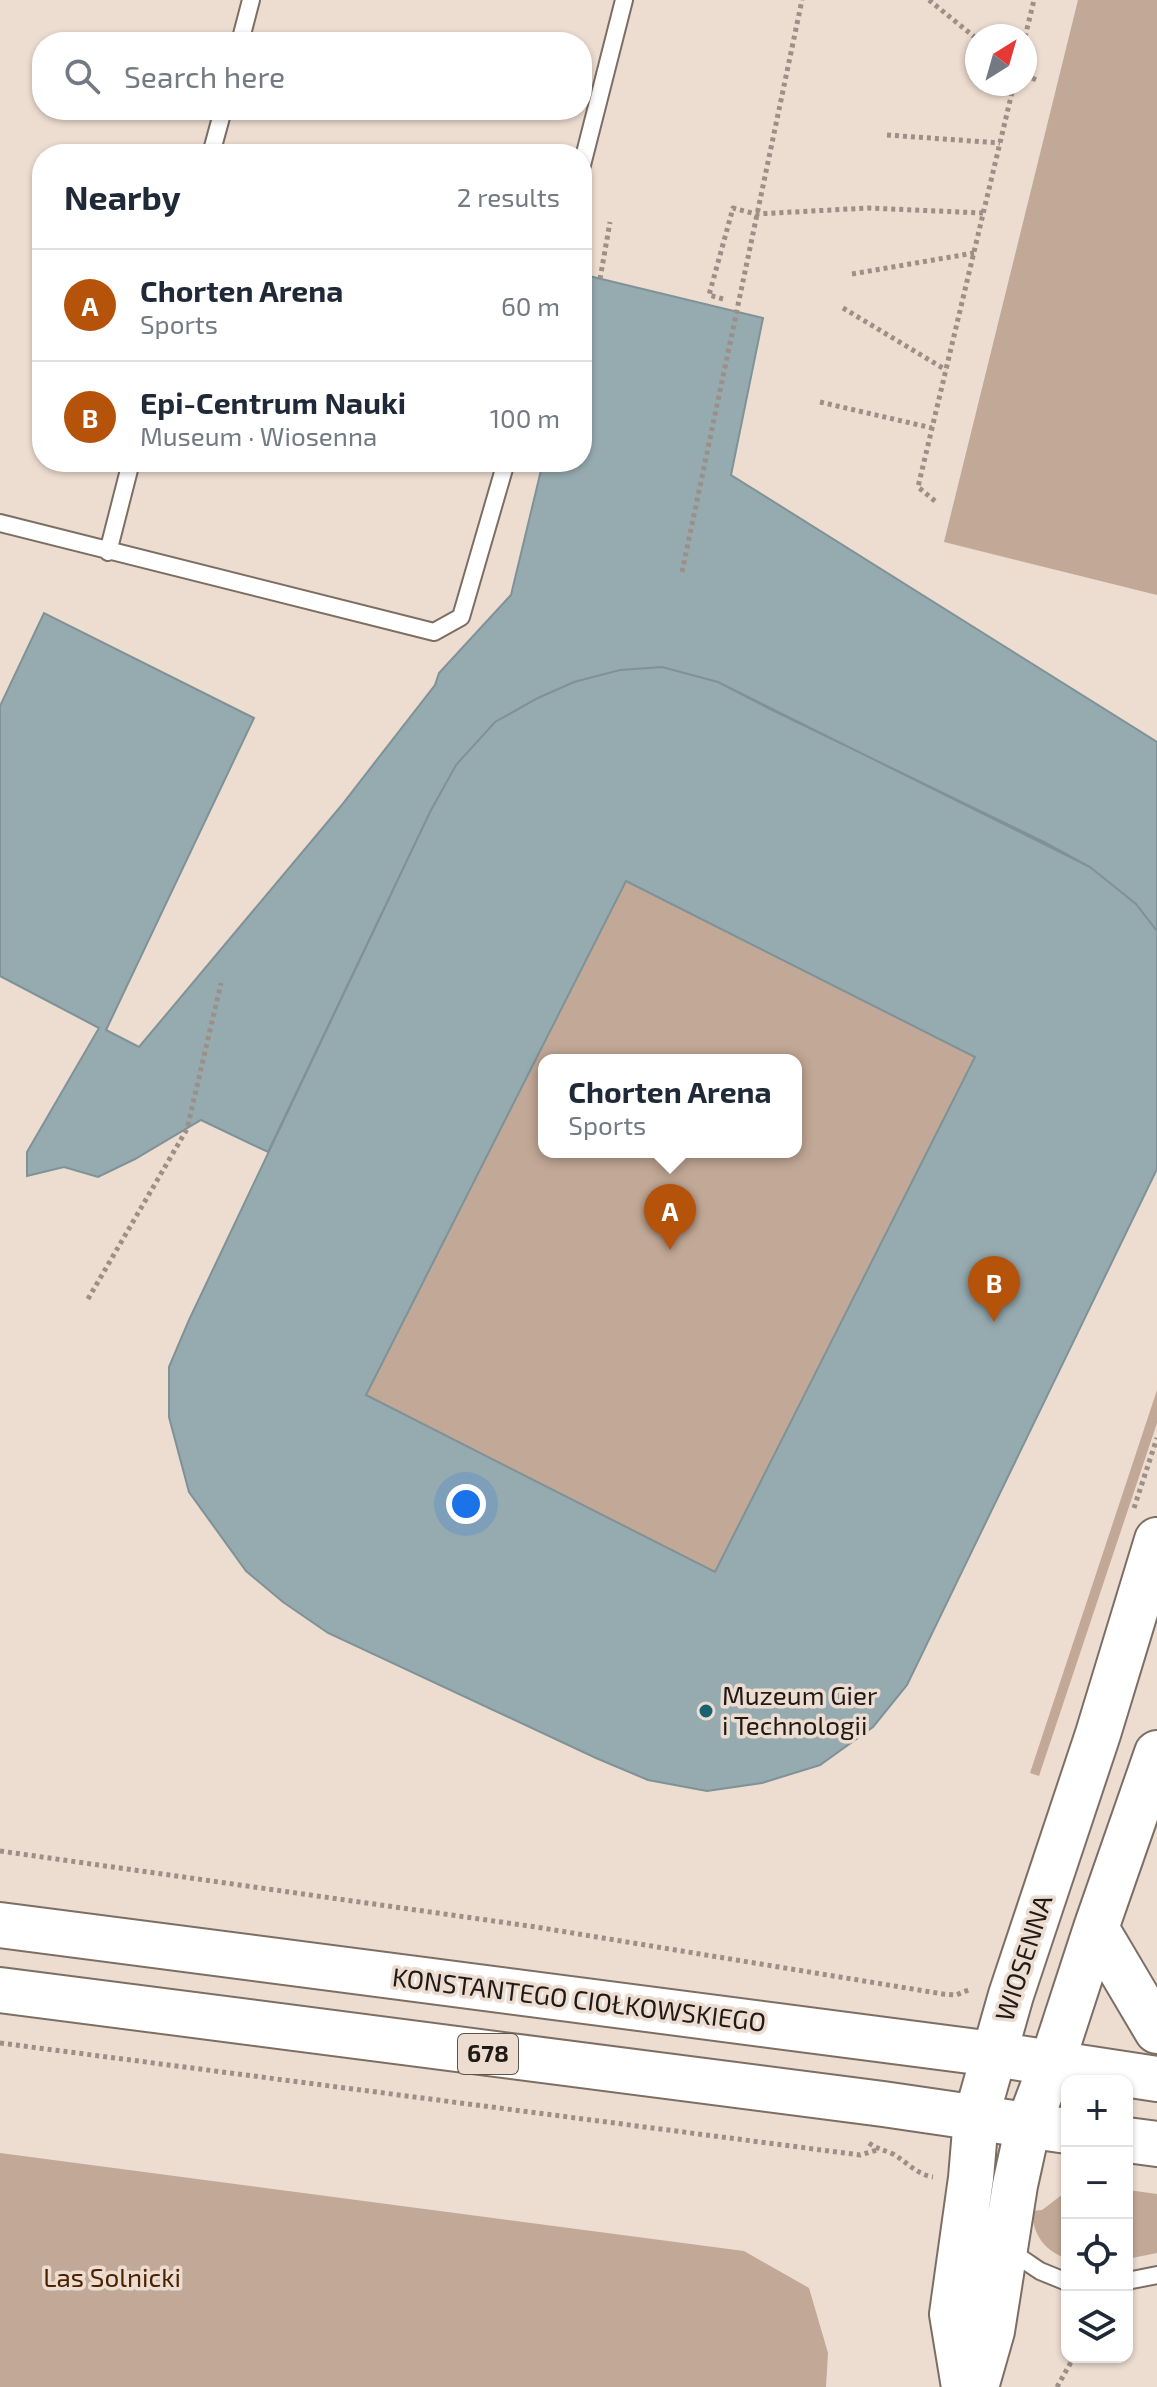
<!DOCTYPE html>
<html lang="en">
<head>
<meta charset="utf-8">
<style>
  body { margin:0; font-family:"Exo 2",sans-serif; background:#f6f6f7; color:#1f2937 }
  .controls { position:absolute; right:24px; bottom:24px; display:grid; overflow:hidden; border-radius:16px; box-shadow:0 2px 6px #0004 }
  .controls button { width:72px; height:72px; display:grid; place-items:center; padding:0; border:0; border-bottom:2px solid #e0e1e3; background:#fff; color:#1f2937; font:40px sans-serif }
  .compass { position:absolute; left:965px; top:24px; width:72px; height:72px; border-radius:50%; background:#fff; box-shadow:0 2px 6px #0004; rotate:37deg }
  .you { position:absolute; left:466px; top:1504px; width:28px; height:28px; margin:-20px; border:6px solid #fff; border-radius:50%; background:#1a73e8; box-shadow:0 0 0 12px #1a73e833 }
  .badge { display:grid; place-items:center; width:52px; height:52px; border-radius:50%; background:#b45309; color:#fff; font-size:26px; font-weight:700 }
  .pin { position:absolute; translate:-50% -66px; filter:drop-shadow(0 2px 4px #0008) }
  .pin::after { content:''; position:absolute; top:42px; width:28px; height:24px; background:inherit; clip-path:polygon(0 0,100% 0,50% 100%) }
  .popup { position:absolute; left:538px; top:1054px; width:264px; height:104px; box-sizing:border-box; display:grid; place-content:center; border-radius:16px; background:#fff; filter:drop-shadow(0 2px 6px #0005); font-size:26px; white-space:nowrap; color:#747a83 }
  .popup b { font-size:30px; color:#1f2937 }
  .popup::after { content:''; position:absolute; left:50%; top:100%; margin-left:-16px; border:16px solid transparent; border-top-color:#fff }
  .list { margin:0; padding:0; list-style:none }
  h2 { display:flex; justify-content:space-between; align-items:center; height:104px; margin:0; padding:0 32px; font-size:34px }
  h2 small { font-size:26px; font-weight:400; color:#747a83 }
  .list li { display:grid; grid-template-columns:52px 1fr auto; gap:24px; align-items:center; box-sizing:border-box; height:112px; padding:0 32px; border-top:2px solid #e0e1e3 }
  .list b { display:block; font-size:30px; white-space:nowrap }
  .list p { margin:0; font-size:26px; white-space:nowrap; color:#747a83 }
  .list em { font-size:26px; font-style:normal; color:#747a83 }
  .icon { flex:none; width:44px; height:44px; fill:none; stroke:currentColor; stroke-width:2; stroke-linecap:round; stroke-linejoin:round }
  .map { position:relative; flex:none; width:1157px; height:2387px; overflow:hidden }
  .search { position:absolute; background:#fff; box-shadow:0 2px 6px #0004; left:32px; top:32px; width:560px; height:88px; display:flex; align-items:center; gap:20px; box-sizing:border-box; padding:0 28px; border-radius:32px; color:#747a83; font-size:30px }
  .panel { position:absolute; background:#fff; box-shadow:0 2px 6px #0004; left:32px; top:144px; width:560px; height:328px; border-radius:32px }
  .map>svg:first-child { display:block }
</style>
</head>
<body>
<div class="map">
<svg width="1157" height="2387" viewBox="0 0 1157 2387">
  <rect width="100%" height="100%" fill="#eddcd0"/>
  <path fill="#c2a896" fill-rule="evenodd" d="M1078,0h79v595l-213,-53z
    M718,682l439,249v238l-250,516 -34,42 -53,38 -58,18 -55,8 -59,-11 -320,-147 -45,-31 -37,-31 -57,-79 -20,-125 20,-47 241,-508zM544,1060h252v92h-252z
    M1157,1390v33l-118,353 -9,-3z
    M0,2153l744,98 65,37 19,65 -2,34h-826z
    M1128,2190l29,4v59l-30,6z
    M1067,2191v68c-23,-9 -34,-24 -35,-48l10,-1z"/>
  <path fill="#96abb0" stroke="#7e9297" stroke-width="2" fill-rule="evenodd" d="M589,276l174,42 -32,157 426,267v189l-21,-27 -46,-37 -372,-185 -56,-15 -42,3 -46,12 -36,16 -43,24 -39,43 -26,47 -162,340 -67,-32 -66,39 -37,18 -34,-10 -37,9v-24l72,-124 -99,-52v-270l44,-93 210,105 -148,312 33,17 202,-241 94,-121 4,-12 72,-78 32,-133h39v-159z
    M662,667l56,15 50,26 276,134 46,25 46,37 21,27v238l-250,516 -34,42 -53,38 -58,18 -55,8 -59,-11 -52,-22 -268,-125 -45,-31 -37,-31 -57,-79 -20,-75v-50l20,-47 241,-508 26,-47 39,-43 43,-24 36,-16 46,-12zM626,881l349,176 -260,515 -349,-177z"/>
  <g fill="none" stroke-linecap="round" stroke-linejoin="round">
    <defs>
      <path id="lane" d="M240,42l11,-42
        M211,154l12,-44
        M582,165l42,-165
        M0,523l434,109 27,-15 45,-155
        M108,552l23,-90
        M1009,2250l31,21 27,11
        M1127,2281l30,-6"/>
      <path id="secondary" d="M1096,1928l61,103
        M964,2387l-12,-73 19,-136 5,-60 35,-123 87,-261 59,-194
        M976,2387l16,-56 23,-146 13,-59 24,-63 44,-135 61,-175"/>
      <path id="primary" d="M0,1925l993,129 164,25
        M0,1990l883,114 184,27
        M1127,2140l30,4"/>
    </defs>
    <use href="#lane" stroke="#7d6e64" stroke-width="20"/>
    <use href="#secondary" stroke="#7d6e64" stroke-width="48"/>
    <use href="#primary" stroke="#7d6e64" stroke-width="48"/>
    <path stroke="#9c8f87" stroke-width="5" stroke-dasharray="4 4" stroke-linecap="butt" d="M929,0l48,39
      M1025,37l9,-37
      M1025,75l14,6
      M887,135l113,8
      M852,274l122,-21
      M600,279l10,-57
      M723,299l-14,-4 24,-87 23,6 112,-6 115,5
      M843,308l103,62
      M820,402l112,26
      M935,501l-17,-14 96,-403
      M682,572l120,-572
      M88,1299l99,-170 34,-146
      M1134,1508l23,-70
      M0,1851l536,76 407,67 13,1 15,-6
      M0,2043l860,112 17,-5
      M869,2143c8,6 15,7 24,11 14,8 23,20 40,23
      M1057,2387l17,-30"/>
    <use href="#lane" stroke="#fff" stroke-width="16"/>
    <use href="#secondary" stroke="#fff" stroke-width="44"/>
    <use href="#primary" stroke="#fff" stroke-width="44"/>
  </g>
  <circle fill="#196370" stroke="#eddcd0" stroke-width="3" cx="706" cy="1711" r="8"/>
  <g text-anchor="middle" stroke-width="7" stroke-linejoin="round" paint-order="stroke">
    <rect fill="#eddcd0" stroke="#5e544e" stroke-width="2" x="458" y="2034" width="60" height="40" rx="6"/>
    <g font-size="24" font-weight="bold" fill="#201a16">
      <text x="488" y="2062">678</text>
    </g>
    <g font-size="26" fill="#201a16" stroke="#eddcd0" text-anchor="start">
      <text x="722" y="1705">Muzeum Gier<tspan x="722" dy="30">i Technologii</tspan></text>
    </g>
    <g font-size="26" fill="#201a16" stroke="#eddcd0">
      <text transform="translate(1024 1958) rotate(-72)" y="9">WIOSENNA</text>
      <text transform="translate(579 2000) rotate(7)" y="9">KONSTANTEGO CIOŁKOWSKIEGO</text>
    </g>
    <g font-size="26" fill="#4a2200" stroke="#eddcd0">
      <text x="112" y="2287">Las Solnicki</text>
    </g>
  </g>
</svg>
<div class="controls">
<button>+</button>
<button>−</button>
<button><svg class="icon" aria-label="locate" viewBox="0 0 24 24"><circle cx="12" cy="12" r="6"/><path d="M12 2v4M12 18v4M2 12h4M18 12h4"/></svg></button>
<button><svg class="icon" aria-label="layers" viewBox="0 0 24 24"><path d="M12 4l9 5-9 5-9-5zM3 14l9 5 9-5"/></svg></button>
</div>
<svg class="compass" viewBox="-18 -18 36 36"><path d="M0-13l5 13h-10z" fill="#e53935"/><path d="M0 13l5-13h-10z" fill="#747a83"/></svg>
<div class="you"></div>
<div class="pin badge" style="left:670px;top:1250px">A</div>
<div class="popup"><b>Chorten Arena</b>Sports</div>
<div class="pin badge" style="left:994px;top:1322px">B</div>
<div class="search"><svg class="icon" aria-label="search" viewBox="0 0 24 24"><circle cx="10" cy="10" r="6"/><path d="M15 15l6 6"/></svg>Search here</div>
<section class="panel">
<h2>Nearby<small>2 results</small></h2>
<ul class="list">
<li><span class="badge">A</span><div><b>Chorten Arena</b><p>Sports</p></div><em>60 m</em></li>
<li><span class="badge">B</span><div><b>Epi-Centrum Nauki</b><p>Museum · Wiosenna</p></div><em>100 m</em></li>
</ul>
</section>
</div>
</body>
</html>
